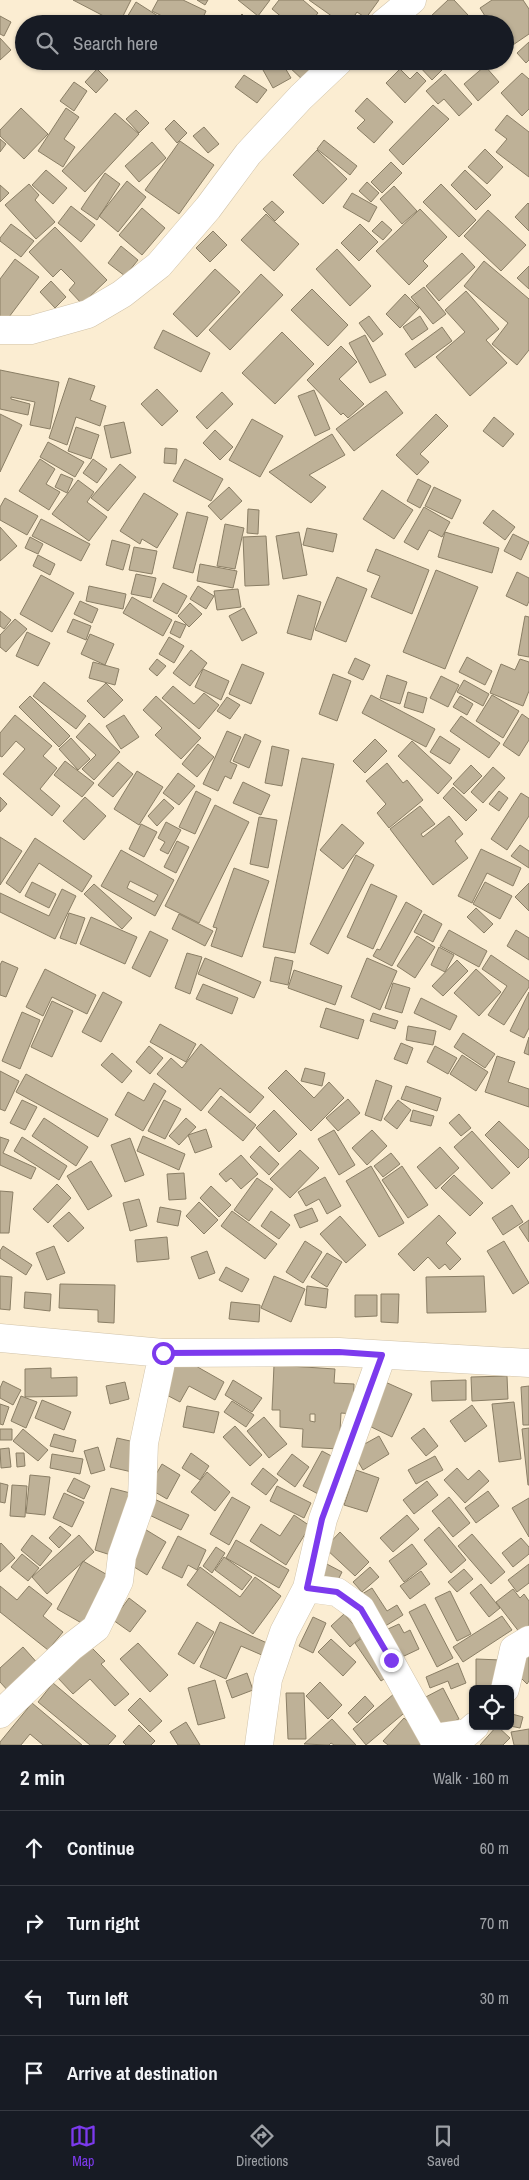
<!DOCTYPE html>
<html lang="en">
<head>
<meta charset="utf-8">
<style>
  body { margin:0; font-family:"Archivo Narrow",sans-serif; background:#242831; color:#f1f3f6 }
  .controls { position:absolute; right:15px; bottom:15px; display:grid; overflow:hidden; border-radius:8px; box-shadow:0 1px 4px #0004 }
  .controls button { width:45px; height:45px; display:grid; place-items:center; padding:0; border:0; border-bottom:1px solid #363941; background:#171b24; color:#f1f3f6; font:25px sans-serif }
  .stop { position:absolute; width:15px; height:15px; margin:-11px; border:4px solid #7c3aed; border-radius:50%; background:#fff }
  .stop.end { background:#7c3aed; border-color:#fff; box-shadow:0 1px 5px #0008 }
  .list { margin:0; padding:0; list-style:none }
  h2 { display:flex; justify-content:space-between; align-items:center; height:65px; margin:0; padding:0 20px; font-size:21px }
  h2 small { font-size:16px; font-weight:400; color:#9ea1a6 }
  .list li { display:grid; grid-template-columns:32px 1fr auto; gap:15px; align-items:center; box-sizing:border-box; height:75px; padding:0 20px; border-top:1px solid #363941 }
  .list b { display:block; font-size:19px; white-space:nowrap }
  .list em { font-size:16px; font-style:normal; color:#9ea1a6 }
  .icon { flex:none; width:28px; height:28px; fill:none; stroke:currentColor; stroke-width:2; stroke-linecap:round; stroke-linejoin:round }
  .map { position:relative; flex:none; width:529px; height:1745px; overflow:hidden }
  .search { position:absolute; background:#171b24; box-shadow:0 1px 4px #0004; left:15px; right:15px; top:15px; height:55px; display:flex; align-items:center; gap:12px; box-sizing:border-box; padding:0 18px; border-radius:28px; color:#9ea1a6; font-size:19px }
  .sheet { height:365px; background:#171b24 }
  nav { display:flex; justify-content:space-around; align-items:center; box-sizing:border-box; height:70px; border-top:1px solid #363941; background:#171b24; font-size:14px; color:#9ea1a6 }
  nav a { display:grid; justify-items:center; gap:2px }
  nav .on { color:#7c3aed }
  .map>svg:first-child { display:block }
</style>
</head>
<body>
<div class="map">
<svg width="529" height="1745" viewBox="0 0 529 1745">
  <rect width="100%" height="100%" fill="#fbedd2"/>
  <path fill="#beb197" stroke="#8a7e65" fill-rule="evenodd" d="M73,0h58l-12,24z
    M158,0h25l23,11 -6,13h-37l3,-6 -14,-7z
    M197,0h11l-3,5z
    M238,0h32l-12,16z
    M279,0h24l15,13 -9,11h-19l-18,-15z
    M309,0h70l-13,18 -9,-6 -8,12h-6z
    M448,0h6l14,15 -10,9h-22l-6,-7z
    M492,0h31l6,9v25l-22,15 -2,-3v-22h-15l-10,-16z
    M136,2l22,14 -5,8h-30z
    M242,14l10,10h-33l7,-8 7,7z
    M325,15l10,9h-18z
    M0,16l11,6 -7,14 -4,-2z
    M0,38l11,12 -11,10z
    M529,42v18l-3,3 -9,-10z
    M258,61h23l10,17 -18,10z
    M291,61h13l12,11 -10,11 -19,-18z
    M422,61h29l-19,19 -14,-15z
    M490,61h11l-6,6z
    M485,66l14,16 -21,19 -14,-17z
    M97,69l11,11 -12,13 -11,-11z
    M400,69l10,10 7,-7 9,9 -21,22 -19,-20z
    M522,73l7,6v30l-7,7 -21,-23z
    M445,74l27,30 -13,12 -15,-17 -6,5 -12,-13z
    M244,75l23,15 -10,13 -22,-16z
    M74,82l13,9 -13,20 -14,-10z
    M367,98l26,24 -19,21 -17,-15 8,-8 -10,-9z
    M433,105l16,14 -46,46 -14,-15z
    M21,108l27,26 -24,25 -24,-23v-6z
    M66,108l13,9 -15,22 11,8 -12,20 -25,-16z
    M136,110l13,13 -10,10 -13,-14z
    M115,113l24,21 -54,58 -23,-21z
    M507,115l22,17v45l-33,-25 11,-13 -12,-9z
    M174,120l13,13 -10,10 -12,-14z
    M204,127l15,17 -11,9 -15,-17z
    M0,139l6,5 -6,8z
    M324,140l33,26 -7,9 -33,-26z
    M180,141l34,24 -35,49 -34,-24z
    M152,142l14,16 -27,24 -14,-16z
    M485,149l18,18 -16,17 -19,-17z
    M317,150l30,29 -24,25 -30,-29z
    M391,162l11,11 -20,20 -11,-11z
    M46,170l21,18 -14,16 -21,-19z
    M465,170l26,25 -15,15 -25,-25z
    M105,173l15,11 -23,36 -16,-11z
    M127,181l19,16 -28,35 -19,-16z
    M367,182l12,11 -8,9 -12,-11z
    M29,184l10,11 -4,5 20,22 -19,17 -31,-34z
    M441,184l35,36 -17,17 -36,-35z
    M0,185l9,8 -9,9z
    M394,186l23,25 -15,13 -22,-25z
    M352,193l25,14 -8,15 -26,-15z
    M272,201l12,11 -9,9 -12,-12z
    M528,203l1,1v27l-14,-14z
    M71,206l24,19 -14,17 -23,-19z
    M142,208l23,20 -23,27 -23,-20z
    M420,209l27,28 -24,24 5,5 -19,19 -33,-34z
    M488,210l38,35 -25,26 -37,-35z
    M266,214l33,30 -25,27 -33,-31z
    M382,221l10,9 -9,10 -11,-9z
    M11,224l23,17 -13,16 -21,-16v-3z
    M360,224l18,18 -19,19 -18,-18z
    M55,227l52,53 -25,24 -13,-14 6,-7 -14,-14 -8,8 -24,-25z
    M213,231l14,14 -17,17 -14,-14z
    M121,246l17,14 -13,16 -17,-13z
    M337,249l34,37 -21,20 -34,-37z
    M462,253l13,14 -36,34 -13,-15z
    M15,259l24,18 -33,44 -6,-5v-37z
    M484,261l45,38v51l-12,15 -25,-21 16,-21 -44,-37z
    M529,266v23l-12,-11z
    M215,269l25,23 -43,45 -24,-23z
    M261,274l22,21 -53,55 -21,-20z
    M51,281l15,16 -11,11 -15,-16z
    M424,287l22,27 -13,10 -22,-27z
    M312,289l36,36 -20,21 -37,-36z
    M466,291l33,38 -13,11 21,23 -37,33 -34,-39 29,-25 -20,-22z
    M405,294l14,14 -19,20 -14,-14z
    M369,316l14,18 -10,8 -14,-19z
    M420,316l8,13 -16,11 -9,-13z
    M442,327l10,14 -37,27 -10,-14z
    M163,330l47,23 -9,19 -47,-24z
    M282,332l32,32 -39,40 -33,-31z
    M365,335l21,40 -16,8 -21,-40z
    M341,346l16,16 -18,17 25,25 -16,14 -5,-5 -2,2 -34,-35z
    M0,370l59,12 -9,47 -20,-4 5,-23 -24,-5v2l19,5 -2,11 -28,-6z
    M69,378l26,8 -5,14 16,6 -6,20 -24,-9 -9,28 -18,-7z
    M157,389l21,22 -16,15 -21,-22z
    M314,390l16,39 -15,7 -17,-40z
    M386,391l17,22 -49,38 -18,-22z
    M222,392l11,12 -26,25 -11,-12z
    M0,414l22,11 -22,47z
    M436,414l12,12 -28,28 9,8 -12,13 -21,-20z
    M494,417l20,17 -11,13 -20,-16z
    M252,419l31,17 -23,41 -31,-17z
    M124,422l7,31 -20,5 -7,-32z
    M76,427l23,8 -8,24 -23,-8z
    M215,430l18,17 -13,13 -17,-17z
    M332,434l13,21 -36,20 17,12 -15,16 -42,-31z
    M48,442l36,20 -9,15 -35,-20z
    M165,448l12,1 -1,15 -12,-1z
    M40,459l15,10 -9,15 14,8 -11,18 -30,-19z
    M93,459l14,10 -10,14 -14,-10z
    M185,459l38,20 -12,22 -38,-20z
    M120,464l16,13 -28,34 -17,-13z
    M61,474l12,5 -6,14 -12,-6z
    M418,479l13,7 -11,22 -13,-7z
    M78,480l16,12 -7,10 20,15 -18,24 -37,-27z
    M229,487l13,14 -21,19 -13,-14z
    M434,487l27,13 -9,19 -27,-13z
    M382,490l31,20 -19,29 -31,-20z
    M144,493l34,21 -21,34 -15,-9 -2,5 -20,-13z
    M5,498l33,18 -11,19 -27,-15v-13z
    M424,507l26,15 -8,15 -13,-7 -11,20 -14,-8z
    M248,509l11,1 -1,24 -11,-1z
    M493,510l22,17 -10,13 -22,-17z
    M187,512l21,5 -15,56 -20,-5z
    M41,519l49,25 -9,17 -49,-25z
    M225,524l19,4 -9,41 -18,-3z
    M0,527l17,19 -17,15z
    M307,528l30,6 -4,18 -30,-7z
    M299,532l8,43 -24,4 -7,-43z
    M445,532l54,16 -7,25 -54,-16z
    M513,534l16,8 -8,18 -17,-9z
    M266,536l3,49 -24,1 -2,-49z
    M30,537l13,7 -5,10 -13,-6z
    M112,540l18,5 -7,25 -17,-5z
    M134,547l23,4 -5,23 -23,-4z
    M376,549l53,21 -17,44 -41,-17 9,-21 -13,-5z
    M38,555l17,9 -5,11 -17,-9z
    M200,564l37,7 -4,17 -36,-7z
    M436,570l42,17 -33,82 -42,-17z
    M517,572l12,6v23l-2,5 -21,-10z
    M136,574l20,4 -5,20 -20,-4z
    M41,575l33,18 -22,39 -32,-18z
    M337,577l30,12 -21,53 -31,-12z
    M163,583l24,13 -10,18 -24,-13z
    M89,586l37,8 -3,15 -37,-8z
    M198,586l16,10 -8,13 -16,-10z
    M238,589l3,18 -24,3 -3,-19z
    M298,595l23,7 -10,38 -24,-7z
    M132,597l40,23 -9,16 -40,-23z
    M80,601l18,8 -6,14 -18,-9z
    M190,603l12,11 -13,13 -11,-11z
    M244,608l13,25 -15,8 -13,-25z
    M0,611l11,9 -7,9 -4,-3z
    M525,616l4,1v40l-11,-2z
    M15,619l12,10 -21,23 -6,-5v-12z
    M73,619l18,7 -5,14 -19,-8z
    M175,621l11,4 -6,13 -10,-5z
    M27,632l23,11 -12,23 -22,-10z
    M90,634l24,10 -9,21 -24,-11z
    M169,637l15,9 -10,17 -15,-9z
    M191,650l16,13 -17,23 -17,-13z
    M467,657l25,14 -7,14 -26,-13z
    M355,658l15,7 -7,15 -15,-7z
    M157,659l9,7 -9,10 -8,-7z
    M520,659l9,3v29l-6,15 -33,-13 11,-29 14,6z
    M93,662l26,7 -4,16 -26,-7z
    M242,664l22,9 -13,31 -22,-10z
    M203,669l26,12 -8,19 -26,-13z
    M333,674l18,7 -14,40 -18,-7z
    M387,675l20,7 -7,22 -20,-6z
    M441,676l18,9 -11,22 -18,-9z
    M464,680l25,14 -6,12 -26,-14z
    M44,682l42,34 -10,13 -43,-33z
    M106,683l17,17 -19,18 -17,-17z
    M173,686l21,18 10,-11 15,12 -20,24 -37,-31z
    M408,692l19,6 -4,15 -19,-6z
    M371,695l64,34 -9,18 -64,-34z
    M492,695l27,16 -16,27 -27,-17z
    M30,696l40,40 -11,11 -40,-40z
    M156,696l45,42 -20,21 -26,-24 7,-7 -19,-18z
    M460,696l13,8 -6,11 -14,-8z
    M227,697l13,8 -10,14 -13,-8z
    M522,714l7,5v21l-10,16 -16,-11z
    M15,715l37,31 -9,10 14,12 -17,21 20,17 -8,10 -49,-42 22,-25 -9,-8 -14,16 -2,-1v-23z
    M124,715l15,22 -18,12 -15,-23z
    M461,716l39,27 -11,15 -39,-27z
    M89,723l31,29 -26,28 -12,-11 14,-14 -20,-18z
    M227,731l14,6 -11,25 7,3 -6,14 -6,-3 -7,15 -15,-7z
    M245,734l16,7 -12,27 -16,-7z
    M440,736l20,13 -10,15 -20,-12z
    M71,738l19,21 -12,11 -19,-21z
    M375,739l12,12 -22,22 -12,-12z
    M412,741l40,37 -14,16 -40,-38z
    M198,744l16,13 -17,20 -15,-13z
    M272,746l17,4 -7,36 -17,-3z
    M302,758l32,6 -39,189 -32,-6z
    M65,761l29,22 -12,14 -28,-22z
    M118,762l15,12 -20,23 -15,-12z
    M387,763l16,20 4,-3 16,20 -34,28 -12,-15 9,-9 -20,-23z
    M471,765l11,11 -18,18 -11,-10z
    M493,767l12,11 -22,25 -12,-11z
    M137,771l26,16 -24,38 -25,-16z
    M178,773l17,13 -16,19 -16,-12z
    M243,782l27,13 -9,20 -28,-12z
    M453,787l24,23 -11,11 -23,-23z
    M196,791l15,8 -16,35 -16,-7z
    M499,791l9,7 -9,13 -10,-7z
    M521,793l8,5v18l-22,34 -16,-11z
    M0,797l7,7 -7,8z
    M85,797l21,19 -22,24 -21,-19z
    M164,799l10,9 -17,18 -9,-10z
    M215,805l34,17 -50,101 -34,-17z
    M420,806l15,18 -14,10 2,3 26,-21 14,18 -8,7 13,17 -35,27 -43,-56z
    M259,817l18,3 -9,48 -18,-4z
    M166,822l15,8 -13,24 -8,-4 5,-8 -7,-4z
    M141,824l16,8 -13,25 -15,-8z
    M342,824l22,19 -21,26 -23,-19z
    M0,837l22,14 -22,34z
    M35,838l57,38 -10,16 -43,-29 -19,30 -14,-10z
    M177,841l12,6 -13,26 -12,-6z
    M520,845l9,6v17l-18,-12z
    M481,849l40,19 -8,18 -26,-13 -15,30 -14,-7z
    M121,850l53,30 -19,36 -54,-30zM130,881l28,14 -4,7 -27,-14z
    M356,855l18,10 -46,89 -18,-10z
    M234,868l35,13 -27,76 -31,-11 6,-18 -4,-1z
    M32,882l24,12 -7,14 -24,-12z
    M485,882l27,14 -12,23 -27,-15z
    M529,883v28l-14,-14z
    M94,884l38,34 -10,11 -38,-35z
    M371,884l26,12 -24,53 -26,-12z
    M62,889l14,7 -21,43 -55,-27v-19l49,23z
    M406,902l16,9 -30,55 -19,-10 4,-7 3,1z
    M476,908l17,16 -9,9 -17,-16z
    M69,913l16,5 -9,26 -16,-6z
    M179,914l34,17 -8,15 -33,-17z
    M424,914l18,10 -9,18 -19,-10z
    M91,917l46,20 -12,27 -45,-20z
    M449,930l38,21 -8,16 -39,-21z
    M516,930l13,8v22l-22,-14z
    M150,931l18,9 -18,37 -18,-9z
    M417,936l18,11 -20,31 -18,-12z
    M439,947l15,8 -9,17 -14,-7z
    M187,953l15,4 -12,37 -15,-6z
    M491,955l38,26v6l-25,38 -16,-10 19,-29 -25,-17z
    M275,957l18,4 -5,24 -18,-4z
    M205,958l56,24 -7,16 -56,-24z
    M367,958l30,13 -17,39 -29,-13z
    M457,960l11,11 -25,25 -11,-10z
    M2,961l16,7 -12,29 -6,-2v-30z
    M45,969l51,26 -9,19 -35,-17 -9,19 -17,-9z
    M476,969l25,23 -22,24 -25,-23z
    M294,970l48,16 -7,19 -47,-17z
    M393,983l17,5 -8,25 -17,-5z
    M203,984l35,14 -6,16 -36,-15z
    M103,992l19,10 -21,40 -19,-10z
    M529,992v36l-5,10 -14,-7z
    M421,998l36,18 -7,14 -36,-17z
    M52,1001l21,10 -21,46 -21,-10z
    M326,1008l38,12 -6,19 -38,-12z
    M22,1012l18,8 -20,49 -18,-8z
    M373,1013l25,8 -3,8 -25,-8z
    M160,1024l36,20 -10,18 -36,-20z
    M408,1026l28,5 -3,14 -27,-5z
    M463,1033l32,21 -10,14 -31,-21z
    M529,1037v18l-5,-2z
    M401,1043l12,5 -6,16 -13,-5z
    M201,1044l63,53 -14,16 -30,-25 -19,23 -44,-37 14,-16 11,10z
    M149,1046l14,12 -13,16 -14,-12z
    M435,1046l22,12 -9,16 -21,-12z
    M112,1053l20,18 -10,12 -21,-18z
    M462,1055l26,17 -12,19 -26,-17z
    M497,1056l18,6 -7,20 21,7v18l-44,-15z
    M305,1068l20,5 -3,13 -21,-5z
    M286,1070l28,28 15,-16 15,16 -33,33 -43,-43z
    M0,1071l19,10 -14,30 -5,-2z
    M26,1074l82,45 -10,18 -82,-45z
    M376,1080l16,6 -11,35 -16,-6z
    M154,1083l12,8 -23,40 -28,-16 13,-23 16,9z
    M406,1086l35,12 -4,13 -36,-12z
    M221,1096l35,29 -13,16 -35,-29z
    M348,1099l12,14 -22,18 -12,-13z
    M22,1100l15,7 -12,23 -15,-7z
    M164,1100l17,9 -16,30 -17,-8z
    M398,1100l13,10 -14,19 -13,-10z
    M274,1110l23,24 -18,18 -23,-24z
    M413,1110l21,6 -3,10 -21,-5z
    M459,1114l12,14 -10,8 -12,-13z
    M44,1118l44,29 -12,19 -44,-30z
    M186,1118l10,9 -17,18 -10,-9z
    M499,1121l30,29v7l-11,11 -33,-33z
    M206,1129l6,18 -17,6 -7,-18z
    M334,1130l21,35 -16,10 -21,-36z
    M372,1130l15,16 -20,19 -15,-17z
    M472,1131l38,42 -18,16 -38,-42z
    M143,1136l42,18 -6,16 -42,-19z
    M0,1137l9,3 -6,13 33,15 -5,11 -31,-14z
    M22,1137l45,29 -8,14 -45,-29z
    M130,1138l14,37 -19,7 -14,-37z
    M260,1146l19,18 -10,11 -19,-18z
    M440,1147l19,21 -23,21 -19,-22z
    M300,1150l19,18 -29,30 -20,-19z
    M391,1153l9,11 -17,13 -9,-11z
    M241,1155l17,19 -17,15 -10,-11 -5,4 -7,-8z
    M91,1161l21,35 -24,14 -21,-34z
    M371,1166l33,57 -25,14 -33,-56z
    M402,1166l26,39 -20,13 -26,-38z
    M184,1173l2,26 -17,1 -2,-26z
    M454,1175l29,28 -13,13 -29,-28z
    M325,1177l16,29 -14,8 -8,-15 -13,7 -8,-14z
    M257,1178l16,11 -24,32 -15,-11z
    M57,1184l14,14 -23,25 -15,-14z
    M211,1186l20,19 -12,12 -19,-19z
    M0,1191l13,1 -4,41h-9z
    M139,1199l8,27 -17,5 -7,-28z
    M199,1202l19,18 -14,14 -18,-18z
    M512,1205l11,17 -20,13 -11,-17z
    M160,1207l21,4 -3,15 -21,-4z
    M312,1208l6,13 -18,7 -6,-13z
    M232,1211l45,33 -12,15 -44,-33z
    M271,1211l19,14 -11,14 -18,-13z
    M69,1212l15,16 -16,14 -15,-16z
    M439,1215l17,18 -10,10 15,16 -11,11 -5,-6 -6,5 -11,-12 -14,14 -16,-17z
    M340,1216l26,29 -20,18 -26,-29z
    M529,1220v22l-10,-15z
    M167,1237l2,22 -32,3 -2,-22z
    M305,1241l17,11 -19,31 -17,-11z
    M504,1241l25,42 -16,11 -26,-43z
    M3,1246l29,19 -6,10 -26,-17v-7z
    M54,1246l11,27 -18,7 -11,-27z
    M207,1251l8,22 -16,6 -8,-22z
    M327,1253l15,9 -15,25 -16,-10z
    M226,1267l23,12 -7,13 -23,-12z
    M0,1276l12,1 -2,33 -10,-1z
    M274,1276l31,13 -14,33 -30,-14z
    M484,1276l2,36 -59,1 -1,-36z
    M60,1284l55,1 -1,38 -16,-1v-12l-39,-2z
    M307,1286l21,3 -2,19 -21,-3z
    M25,1292l26,2 -1,17 -26,-3z
    M381,1294h18l-1,29 -17,-1z
    M355,1295h22v21l-22,1z
    M231,1302l29,3 -1,17 -30,-3z
    M180,1357l44,25 -9,18 -26,-14 -9,16 -19,-10z
    M274,1365l61,4 -1,14 20,1 -1,30 -12,-1 -2,36 -37,-2 1,-18 -23,-2v-17h-8zM310,1414h5v8l-5,-1z
    M51,1368v10l26,-1v19l-52,1v-28z
    M507,1376l1,23 -36,2 -1,-24z
    M233,1380l29,18 -10,14 -27,-17z
    M466,1380v20l-34,1 -1,-20z
    M3,1381l18,9 -8,15 -13,-7v-10z
    M383,1381l29,13 -20,43 -29,-14z
    M125,1382l4,17 -19,5 -4,-18z
    M529,1386v39h-6l-2,-38z
    M21,1396l16,6 -11,26 -15,-7z
    M42,1400l29,12 -7,18 -29,-12z
    M232,1401l22,14 -8,12 -22,-15z
    M514,1402l7,57 -22,3 -7,-58z
    M0,1404l9,3 -6,18 -3,-1z
    M472,1405l15,21 -22,16 -15,-21z
    M187,1406l32,6 -5,21 -31,-6z
    M264,1417l23,27 -18,14 -22,-27z
    M235,1426l27,29 -12,11 -27,-29z
    M424,1428l14,18 -12,10 -15,-18z
    M529,1428v57h-1l-6,-56z
    M0,1429h12v11h-12z
    M23,1429l25,21 -10,11 -25,-20z
    M54,1434l22,6 -3,12 -23,-6z
    M379,1436l10,18 -26,16 -11,-19z
    M117,1438l22,5 -7,29 -22,-5z
    M98,1447l7,23 -14,4 -7,-23z
    M9,1448l2,19 -10,1 -1,-19z
    M322,1451l17,9 -19,35 -17,-9z
    M16,1453h8l1,13 -8,1z
    M191,1453l18,13 -9,14 -18,-12z
    M52,1454l31,5 -3,15 -30,-6z
    M292,1454l17,13 -14,20 -18,-13z
    M435,1456l8,14 -27,14 -8,-14z
    M162,1464l18,11 -13,24 -19,-11z
    M263,1468l15,12 -12,15 -15,-11z
    M457,1468l11,12 11,-10 10,11 -24,22 -21,-23z
    M356,1470l23,8 -12,34 -23,-7z
    M207,1472l23,20 -15,19 -24,-19z
    M30,1475l20,2 -5,38 -19,-2z
    M74,1478l16,8 -6,13 -17,-8z
    M427,1481l11,14 -24,19 -11,-14z
    M0,1483l8,2 -3,18 -5,-1z
    M12,1485l15,1 -2,31 -15,-1z
    M277,1486l34,17 -7,15 -34,-17z
    M111,1488l23,6 -17,63 -22,-7z
    M488,1491l11,15 -23,17 -11,-15z
    M64,1493l20,9 -12,25 -19,-9z
    M232,1497l18,10 -21,38 -19,-11z
    M449,1497l21,26 -17,14 -21,-26z
    M152,1498l37,17 -8,15 -36,-17z
    M529,1498v39l-17,-29z
    M294,1515l16,11 -24,39 -36,-24 11,-17 19,12z
    M407,1515l12,14 -26,23 -13,-14z
    M60,1526l11,9 -12,13 -10,-10z
    M439,1527l27,33 -15,13 -27,-33z
    M143,1528l23,14 -19,33 -24,-15z
    M340,1532l29,30 -14,14 -30,-28z
    M472,1534l33,38 -14,12 -33,-38z
    M32,1535l20,16 -12,15 -19,-16z
    M79,1535l15,17 -47,42 -15,-17z
    M178,1536l28,14 -9,20 -9,-5 -6,13 -20,-10z
    M521,1538l8,9v7l-16,13 -11,-14z
    M236,1540l53,30 -10,18 -53,-30z
    M1,1543l14,15 -15,14v-28z
    M412,1544l15,20 -23,18 -15,-21z
    M216,1547l9,6 -13,20 -9,-7z
    M22,1554l17,14 -11,13 -17,-14z
    M224,1557l28,20 -10,13 -27,-20z
    M83,1561l28,16 -26,48 -28,-16z
    M323,1562l19,10 -7,14 -19,-9z
    M529,1564v19l-12,9 -9,-12z
    M200,1567l40,30 15,-20 26,19 -28,38 -66,-49z
    M370,1567l9,10 -17,15 -9,-10z
    M464,1569l9,10 -16,13 -9,-10z
    M421,1571l9,13 -20,15 -10,-13z
    M481,1584l19,24 -11,9 -19,-24z
    M0,1586l17,14 12,-14 23,18 -9,12 20,16 -15,18 -48,-38z
    M372,1588l15,23 10,-6 6,10 -24,15 -22,-33z
    M513,1589l7,9 4,-4 5,7v25l-9,7 -24,-31z
    M450,1591l21,43 -14,7 -22,-43z
    M129,1598l17,13 -16,21 -17,-12z
    M425,1604l28,54 -16,9 -28,-55z
    M344,1614l19,21 -13,12 -19,-21z
    M502,1616l10,14 -49,32 -10,-15z
    M313,1617l13,6 -13,30 -14,-7z
    M197,1622l17,10 -20,32 -16,-10z
    M220,1622l56,25 -5,12 -30,-13 -15,33 -26,-12z
    M399,1624l5,9 6,-3 9,19 -17,8 -14,-28z
    M370,1632l26,39 -15,10 -26,-38z
    M331,1639l25,23 -13,14 -25,-24z
    M138,1643l30,32 -18,17 -30,-33z
    M23,1647l17,19 -30,27 -10,-11v-14z
    M91,1647l14,14 -4,3 28,30 -14,12 -25,-27 -17,15 -16,-17z
    M529,1655v26l-2,3 -13,-13z
    M476,1659l25,1 -1,29h-24z
    M458,1663l8,20 -15,6 -3,-8 -18,7 -4,-11z
    M247,1673l6,17 -21,8 -6,-17z
    M215,1680l10,38 -27,7 -10,-37z
    M320,1682l22,23 -14,14 -22,-23z
    M53,1683l63,53 -8,9h-18l-52,-43z
    M443,1688l16,31 -23,11 -16,-30z
    M286,1693h18l2,46h-18z
    M395,1693l14,16 -43,36 -13,-16z
    M365,1696l9,10 -17,17 -9,-10z
    M140,1698l22,23 -12,11 -22,-22z
    M32,1703l50,42h-39l-13,-11 -9,11h-21v-3z
    M512,1714l11,3 -3,11 -10,-2z
    M404,1718l31,27h-47l-5,-4z
    M332,1719l24,26h-22l-3,-2 -2,2 -25,-1z
    M186,1722l14,23h-22l-8,-13z
    M139,1725l16,16 -4,4h-25l-3,-3z
    M497,1726l13,12 -7,7h-23z
    M529,1729v16h-15l-3,-13z"/>
  <g fill="none" stroke-linecap="round" stroke-linejoin="round">
    <defs>
      <path id="minor" d="M383,24l29,-24
        M0,330h31l57,-16 34,-20 37,-29 49,-57 40,-54 53,-57 38,-36
        M0,1338l163,15 176,-1 190,11
        M307,1588l30,4 24,17 72,129 34,-5 8,-7
        M505,1689l9,-40 15,-9
        M0,1714l70,-66 26,-20 23,-47 3,-25 20,-57 2,-56 19,-90
        M259,1745l9,-66 16,-47 23,-44 16,-69 59,-164"/>
    </defs>
    <use href="#minor" stroke="#d1c3a9" stroke-width="29"/>
    <use href="#minor" stroke="#fff" stroke-width="28"/>
  </g>
  <g fill="none" stroke-linecap="round" stroke-linejoin="round">
    <path stroke="#7c3aed" stroke-width="6" d="M163,1353l176,-1 43,3 -60,164 -15,69 30,4 24,17 30,51"/>
  </g>
</svg>
<div class="controls">
<button><svg class="icon" aria-label="locate" viewBox="0 0 24 24"><circle cx="12" cy="12" r="6"/><path d="M12 2v4M12 18v4M2 12h4M18 12h4"/></svg></button>
</div>
<div class="stop" style="left:163px;top:1353px"></div>
<div class="stop end" style="left:391px;top:1660px"></div>
<div class="search"><svg class="icon" aria-label="search" viewBox="0 0 24 24"><circle cx="10" cy="10" r="6"/><path d="M15 15l6 6"/></svg>Search here</div>
</div>
<section class="sheet">
<h2>2 min<small>Walk · 160 m</small></h2>
<ul class="list">
<li><svg class="icon" aria-label="ahead" viewBox="0 0 24 24"><path d="M12 20V5M6 11l6-6 6 6"/></svg><div><b>Continue</b></div><em>60 m</em></li>
<li><svg class="icon" aria-label="right" viewBox="0 0 24 24"><path d="M7 20v-9h11M14 6l5 5-5 5"/></svg><div><b>Turn right</b></div><em>70 m</em></li>
<li><svg class="icon" aria-label="left" viewBox="0 0 24 24"><path d="M17 20v-9H6M10 6l-5 5 5 5"/></svg><div><b>Turn left</b></div><em>30 m</em></li>
<li><svg class="icon" aria-label="arrive" viewBox="0 0 24 24"><path d="M6 21V4h12l-3 4 3 4H6"/></svg><div><b>Arrive at destination</b></div></li>
</ul>
</section>
<nav>
<a class="on"><svg class="icon" aria-label="map" viewBox="0 0 24 24"><path d="M3 6l6-2 6 2 6-2v14l-6 2-6-2-6 2zM9 4v14M15 6v14"/></svg>Map</a>
<a><svg class="icon" aria-label="directions" viewBox="0 0 24 24"><path d="M12 3l9 9-9 9-9-9zM9 14v-3h6M13 9l2 2-2 2"/></svg>Directions</a>
<a><svg class="icon" aria-label="saved" viewBox="0 0 24 24"><path d="M7 4h10v16l-5-4-5 4z"/></svg>Saved</a>
</nav>
</body>
</html>
